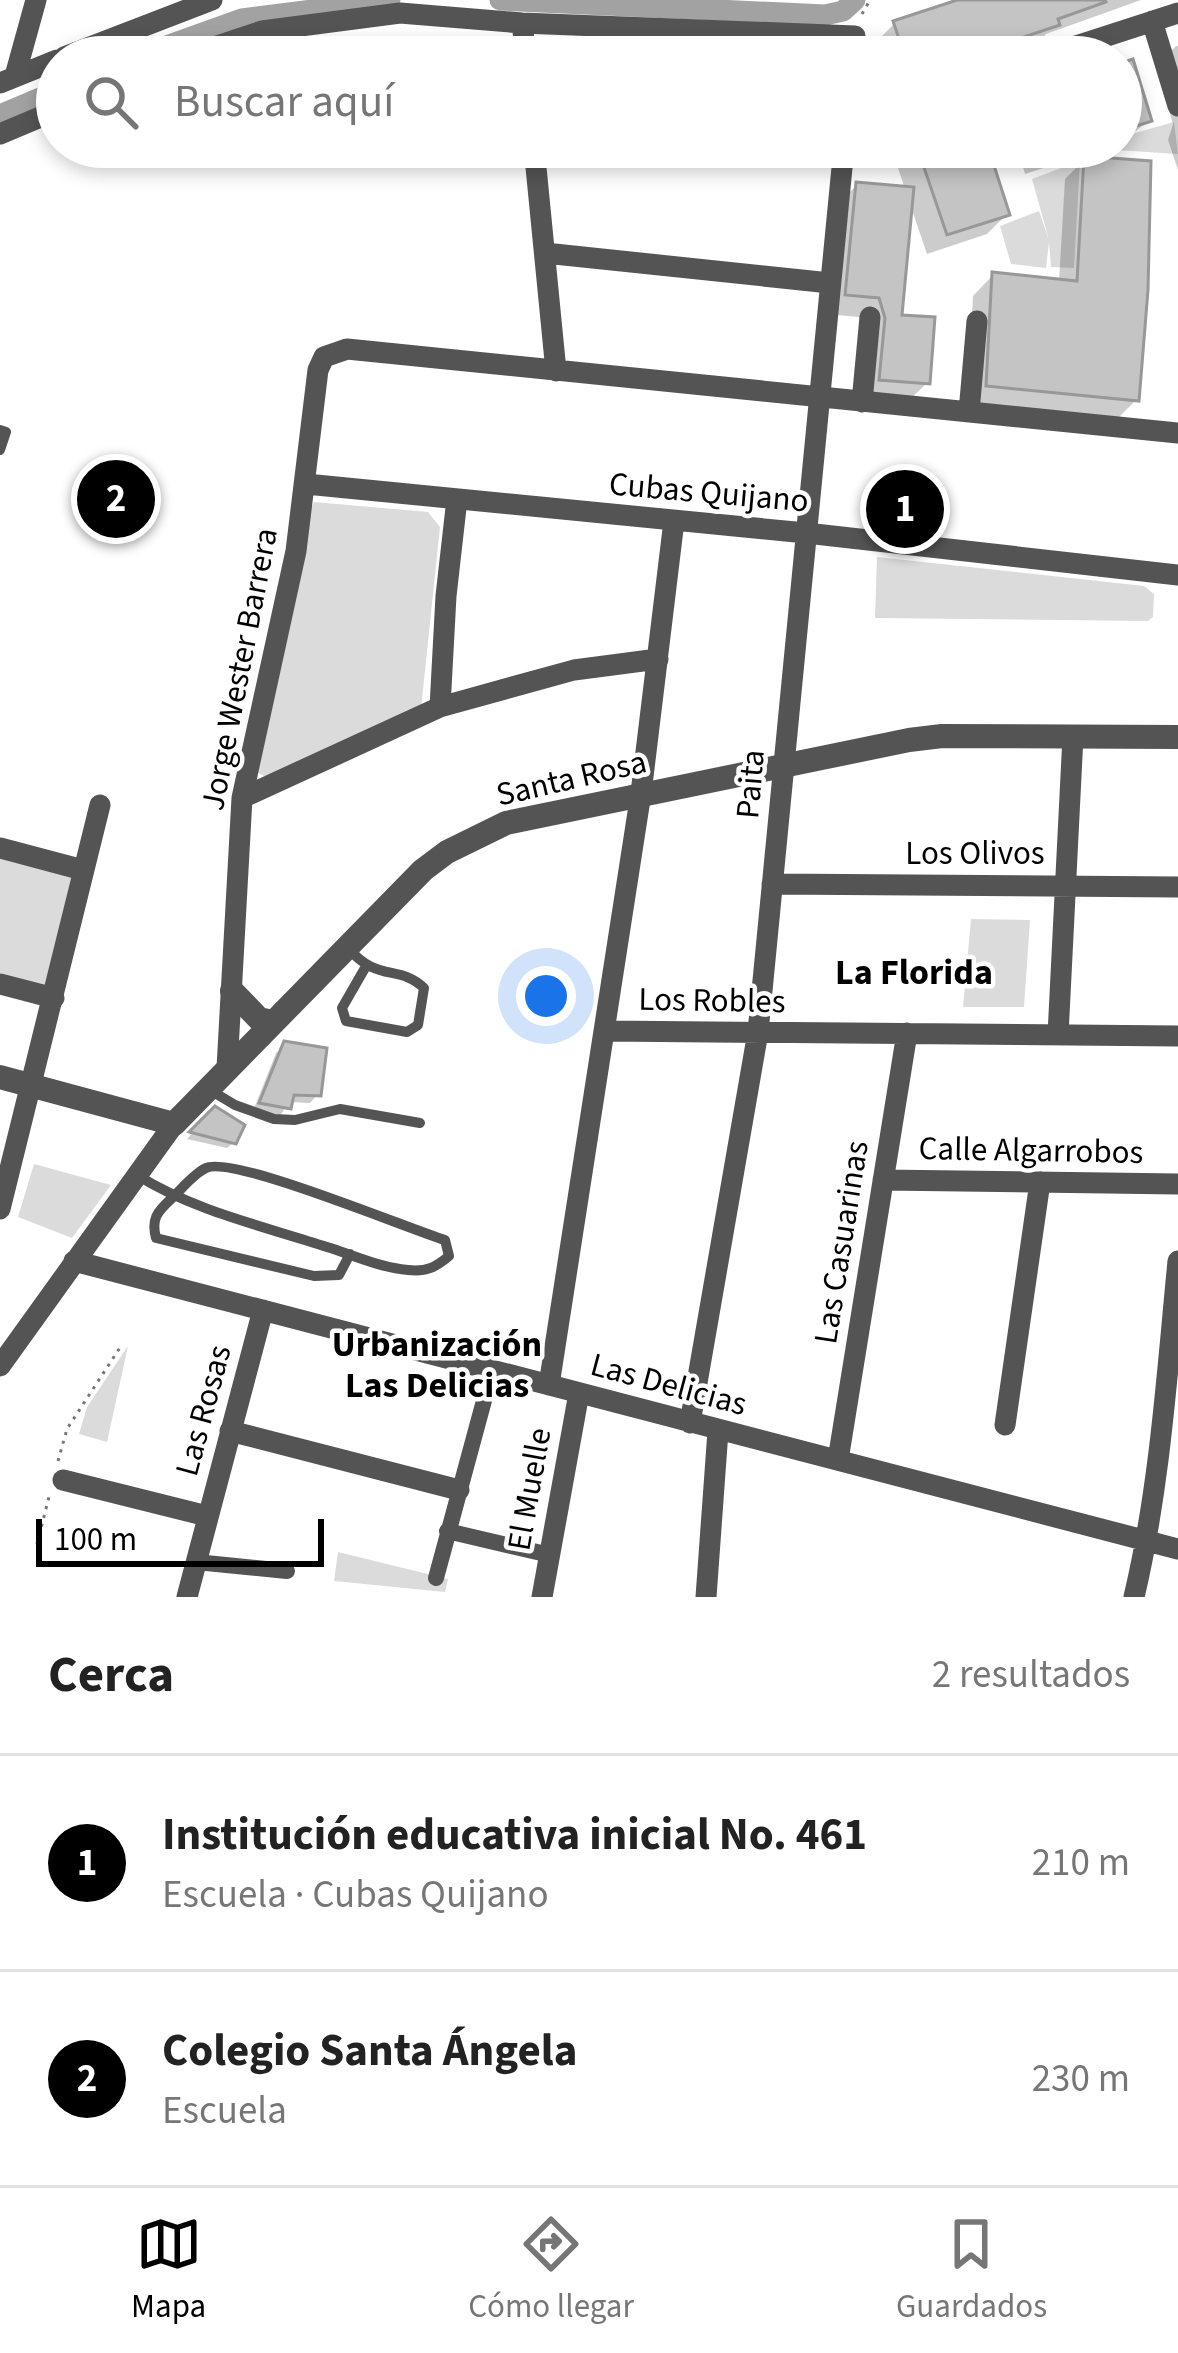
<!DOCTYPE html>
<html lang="es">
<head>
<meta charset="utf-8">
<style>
  body { margin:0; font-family:"Source Sans 3",sans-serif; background:#f6f6f6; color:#222 }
  .scale { position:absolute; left:36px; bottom:30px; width:288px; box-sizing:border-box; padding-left:12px; border:6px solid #000; border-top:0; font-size:33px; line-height:42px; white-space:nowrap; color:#000; -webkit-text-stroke:9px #fff; paint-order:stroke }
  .you { position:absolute; left:546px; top:996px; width:42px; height:42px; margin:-30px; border:9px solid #fff; border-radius:50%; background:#1a73e8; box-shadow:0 0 0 18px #1a73e833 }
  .badge { display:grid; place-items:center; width:78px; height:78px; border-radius:50%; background:#000; color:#fff; font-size:39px; font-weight:700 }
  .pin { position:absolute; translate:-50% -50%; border:6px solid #fff; box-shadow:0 3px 12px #0006 }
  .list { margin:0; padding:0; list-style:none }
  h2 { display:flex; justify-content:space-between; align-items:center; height:156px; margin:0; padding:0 48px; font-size:51px }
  h2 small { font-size:39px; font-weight:400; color:#767676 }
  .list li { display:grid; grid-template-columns:78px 1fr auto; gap:36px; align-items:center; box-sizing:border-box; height:216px; padding:0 48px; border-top:3px solid #e0e0e0 }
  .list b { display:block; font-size:45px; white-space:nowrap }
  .list p { margin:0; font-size:39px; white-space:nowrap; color:#767676 }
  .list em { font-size:39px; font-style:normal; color:#767676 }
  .icon { flex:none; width:66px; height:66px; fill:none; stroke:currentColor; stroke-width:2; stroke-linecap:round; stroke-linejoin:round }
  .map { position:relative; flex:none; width:1178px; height:1597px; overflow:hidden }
  .search { position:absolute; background:#fff; box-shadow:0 6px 18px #0003; left:36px; right:36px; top:36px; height:132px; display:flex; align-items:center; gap:30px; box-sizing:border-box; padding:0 42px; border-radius:66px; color:#767676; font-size:45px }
  .sheet { height:588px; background:#fff }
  nav { display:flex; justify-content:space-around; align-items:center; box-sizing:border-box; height:168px; border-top:3px solid #e0e0e0; background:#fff; font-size:33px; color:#767676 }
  nav a { display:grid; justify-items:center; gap:6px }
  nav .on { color:#000 }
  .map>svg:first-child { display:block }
</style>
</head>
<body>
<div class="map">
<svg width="1178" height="1597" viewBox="0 0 1178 1597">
  <rect width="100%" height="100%" fill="#fff"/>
  <path fill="#dbdbdb" d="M1174,122l4,32 -77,-5 -41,12 -3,-5 30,-9h34v-10z
    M1080,161l-6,107 -23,-1 -2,-25 -3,26 -35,-4 -11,-38 39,-15 10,29 -17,-61z
    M314,502l114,10 12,15 -19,182 -155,68 -8,-4 50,-258z
    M877,557l267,29 10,8 -1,23 -5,4 -273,-3z
    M0,857l73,20 -25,109 -48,-13z
    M971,919l59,1 -6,87h-61z
    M34,1164l77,21 -39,53 -54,-21z
    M128,1346l-21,96 -28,-8 8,-27z
    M338,1552l110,27 -3,13 -111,-11z"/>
  <path fill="#0003" d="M967,0h174l-95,34 -10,11 -37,12h-120l-5,-13 21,-21z
    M1176,46h2v124l-10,-30 5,-16 -17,-57z
    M1121,66l28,54 -28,23z
    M895,147h90l22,67 -20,20 -60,20 -18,-53 -10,117 28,65 -21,20 -46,-4 6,-59 -7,-23 -33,-3 10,-109 21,-20 48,4 -13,-39z
    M1017,147h91l-83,27z
    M1085,159l51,241 -20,20 -149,-15 6,-109 20,-21 66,7 6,-103z
    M285,1045l33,49 -8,9 -21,-1 -9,14 -27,-5 23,-58z
    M216,1109l18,33 -7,6 -40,-9z"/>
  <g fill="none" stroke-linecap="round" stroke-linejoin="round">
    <path stroke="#a2a2a2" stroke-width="21" d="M500,0l325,15 18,-4 12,-11
      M136,57l106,-38 148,-19
      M0,115l57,-24"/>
  </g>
  <path fill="#c4c4c4" stroke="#989898" stroke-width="3" d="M957,0h148l1,2 -48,17 2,6 -96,32h-59l-12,-36z
    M1133,59l19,62 -31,10v-68z
    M917,147h71l22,68 -63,20z
    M1084,156l67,5 -3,129 -9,111 -153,-15 6,-114 85,9z
    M856,182l58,5 -12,128 33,2 -5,67 -51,-4 6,-62 -6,-20 -34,-3z
    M284,1041l43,7 -6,48 -27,-1 -3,14 -32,-6z
    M215,1106l30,19 -9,19 -47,-12z"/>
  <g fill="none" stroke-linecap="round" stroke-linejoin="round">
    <path stroke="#767676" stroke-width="3" stroke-dasharray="3 6" stroke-linecap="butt" d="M862,14l8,-14
      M58,1461l9,-32 54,-83
      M37,1544l13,-51"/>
    <path stroke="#545454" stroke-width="10" d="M0,430l6,2 -6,18
      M348,948c30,35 51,16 76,40l-6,37 -11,7 -61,-11 -4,-13 23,-40
      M210,1090l25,15 39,14 21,1 45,-11 80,14
      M137,1175c57,36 126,51 190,72 26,8 54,21 81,23 19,2 28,-3 41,-14l-4,-16c-39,-12 -213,-85 -239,-72 -13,6 -25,22 -35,31 -14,13 -20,20 -15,39l158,38 25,-1 11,-21"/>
    <path stroke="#545454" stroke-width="16" d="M447,1531l103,24
      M196,1562l91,9
      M436,1578l56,-207"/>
    <path stroke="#545454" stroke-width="21" d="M1152,21l26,85
      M522,23l4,34
      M64,57l148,-57
      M184,57l78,-26 138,-18 122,10 333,13 -2,21
      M1042,57l136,-44
      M15,76l21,-76
      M0,83l57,-23
      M0,134l57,-24
      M534,147l22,224
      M772,147l72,3
      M545,253l285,30
      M862,402l8,-85
      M969,412l8,-91
      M306,484l500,49 372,42
      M440,707l6,-111 11,-97
      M242,798l198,-91 134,-37 84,-11
      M0,848l83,22
      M772,884l406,3
      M0,984l54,14
      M606,1031l572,5
      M1058,1035l15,-299
      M227,1068l15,-270 54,-247 22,-181 6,-13 23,-8 831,84
      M883,1180l295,4
      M0,1209l100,-404
      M74,1261l1104,288
      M0,1366l174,-242
      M549,1385l92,-592 33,-272
      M690,1423l68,-391 86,-885
      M1005,1425l35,-243
      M230,1431l229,59
      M838,1460l69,-427
      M63,1480l144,36
      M187,1597l76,-287
      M542,1597l37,-204
      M706,1597l12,-166
      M1134,1597c26,-110 33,-224 44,-336"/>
    <path stroke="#545454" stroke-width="24" d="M232,991l27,28 13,3
      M0,1077l174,47 249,-254 24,-18 59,-29 403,-83 33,-4 236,1"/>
  </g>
  <g text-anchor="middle" stroke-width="9" stroke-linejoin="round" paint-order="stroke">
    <g font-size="33" fill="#000" stroke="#fff">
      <text transform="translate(709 491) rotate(5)" y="12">Cubas Quijano</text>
      <text transform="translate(238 669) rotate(-79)" y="12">Jorge Wester Barrera</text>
      <text transform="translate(571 777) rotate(-13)" y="12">Santa Rosa</text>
      <text transform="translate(749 784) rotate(-85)" y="12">Paita</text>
      <text x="975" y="864">Los Olivos</text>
      <text transform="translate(712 999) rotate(1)" y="12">Los Robles</text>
      <text transform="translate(1031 1149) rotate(1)" y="12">Calle Algarrobos</text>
      <text transform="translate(840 1242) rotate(-81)" y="12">Las Casuarinas</text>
      <text transform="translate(669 1383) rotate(15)" y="12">Las Delicias</text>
      <text transform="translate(202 1410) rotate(-75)" y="12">Las Rosas</text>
      <text transform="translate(528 1489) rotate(-80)" y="12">El Muelle</text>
    </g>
    <g font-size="36" font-weight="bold" fill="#000" stroke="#fff">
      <text x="914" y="984">La Florida</text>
      <text x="437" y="1356">Urbanización<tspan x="437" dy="41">Las Delicias</tspan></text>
    </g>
  </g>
</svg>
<div class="scale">100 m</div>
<div class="you"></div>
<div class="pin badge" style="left:905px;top:509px">1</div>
<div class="pin badge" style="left:116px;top:499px">2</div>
<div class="search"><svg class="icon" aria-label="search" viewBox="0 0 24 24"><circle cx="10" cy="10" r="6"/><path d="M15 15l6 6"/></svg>Buscar aquí</div>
</div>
<section class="sheet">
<h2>Cerca<small>2 resultados</small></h2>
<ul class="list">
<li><span class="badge">1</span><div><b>Institución educativa inicial No. 461</b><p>Escuela · Cubas Quijano</p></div><em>210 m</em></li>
<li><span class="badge">2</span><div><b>Colegio Santa Ángela</b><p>Escuela</p></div><em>230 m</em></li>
</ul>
</section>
<nav>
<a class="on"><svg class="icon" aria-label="map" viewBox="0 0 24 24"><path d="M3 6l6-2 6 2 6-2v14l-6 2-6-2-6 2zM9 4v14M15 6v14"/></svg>Mapa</a>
<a><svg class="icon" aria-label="directions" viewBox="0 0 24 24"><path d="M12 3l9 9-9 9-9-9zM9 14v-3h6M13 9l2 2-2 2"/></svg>Cómo llegar</a>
<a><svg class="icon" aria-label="saved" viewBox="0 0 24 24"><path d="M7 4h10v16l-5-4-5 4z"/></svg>Guardados</a>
</nav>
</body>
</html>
